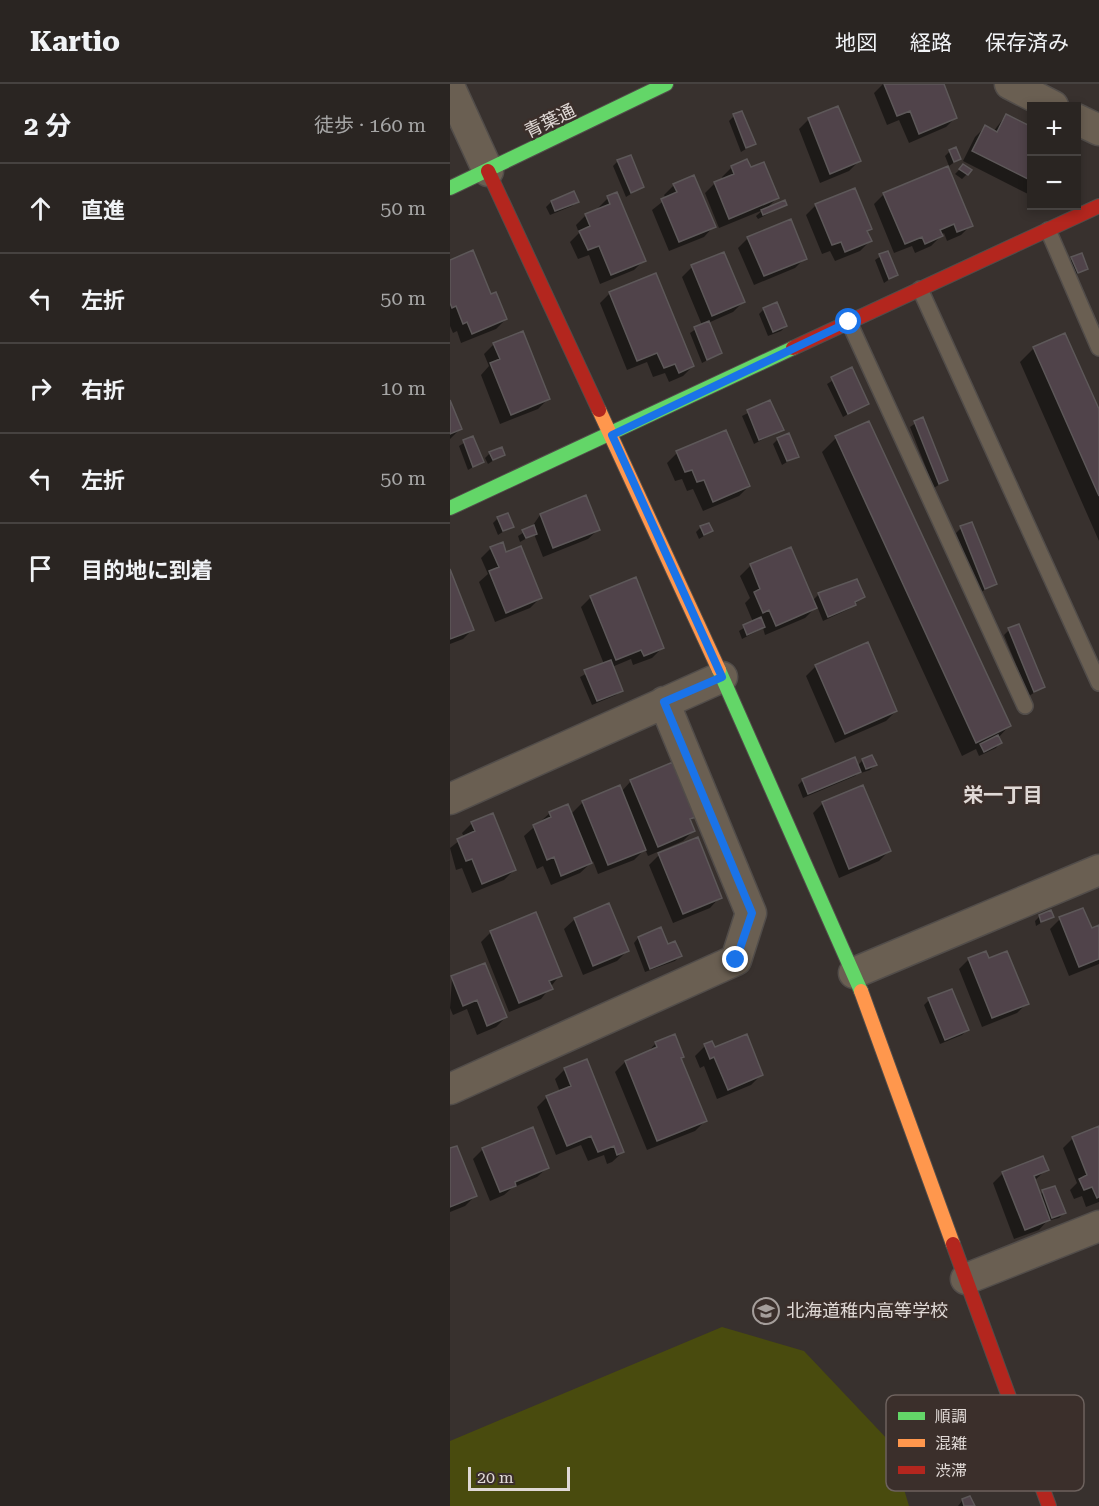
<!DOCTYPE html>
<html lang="ja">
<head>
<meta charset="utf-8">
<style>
  body { margin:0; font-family:"Roboto Serif","Noto Sans JP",serif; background:#36312f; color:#f1f3f6 }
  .controls { position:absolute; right:18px; top:18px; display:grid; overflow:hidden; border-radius:0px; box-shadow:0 3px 9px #0003 }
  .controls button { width:54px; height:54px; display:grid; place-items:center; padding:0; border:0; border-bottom:2px solid #464240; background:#2a2522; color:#f1f3f6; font:30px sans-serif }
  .scale { position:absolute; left:18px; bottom:15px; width:102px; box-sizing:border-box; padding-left:6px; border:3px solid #e0d9d6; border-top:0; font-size:16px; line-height:21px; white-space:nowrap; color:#e0d9d6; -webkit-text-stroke:4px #3b2f2b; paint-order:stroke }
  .stop { position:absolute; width:18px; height:18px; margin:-14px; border:4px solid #1a73e8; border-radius:50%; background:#fff }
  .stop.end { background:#1a73e8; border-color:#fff; box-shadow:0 2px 6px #0008 }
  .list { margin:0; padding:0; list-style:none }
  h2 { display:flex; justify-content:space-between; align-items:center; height:78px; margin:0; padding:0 24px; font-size:26px }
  h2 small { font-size:20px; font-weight:400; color:#a5a5a5 }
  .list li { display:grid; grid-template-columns:39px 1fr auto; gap:18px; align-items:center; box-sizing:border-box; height:90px; padding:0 24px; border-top:2px solid #464240 }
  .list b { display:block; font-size:22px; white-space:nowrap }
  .list em { font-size:20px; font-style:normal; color:#a5a5a5 }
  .icon { flex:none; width:33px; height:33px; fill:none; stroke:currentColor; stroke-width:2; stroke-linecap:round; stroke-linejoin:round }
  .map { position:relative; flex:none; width:649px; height:1422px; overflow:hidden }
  header { display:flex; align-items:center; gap:36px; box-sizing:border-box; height:84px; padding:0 30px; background:#2a2522; border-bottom:2px solid #464240 }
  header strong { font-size:28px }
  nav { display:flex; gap:33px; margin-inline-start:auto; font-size:21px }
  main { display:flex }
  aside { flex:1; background:#2a2522 }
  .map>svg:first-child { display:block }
</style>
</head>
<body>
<header>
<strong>Kartio</strong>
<nav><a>地図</a><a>経路</a><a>保存済み</a></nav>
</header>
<main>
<aside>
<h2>2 分<small>徒歩 · 160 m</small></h2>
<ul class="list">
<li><svg class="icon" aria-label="ahead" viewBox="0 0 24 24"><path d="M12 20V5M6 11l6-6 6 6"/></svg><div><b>直進</b></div><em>50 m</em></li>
<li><svg class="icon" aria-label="left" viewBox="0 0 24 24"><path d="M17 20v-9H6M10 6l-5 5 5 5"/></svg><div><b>左折</b></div><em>50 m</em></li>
<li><svg class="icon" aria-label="right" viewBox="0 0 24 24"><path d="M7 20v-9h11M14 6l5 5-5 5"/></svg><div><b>右折</b></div><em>10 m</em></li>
<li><svg class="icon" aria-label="left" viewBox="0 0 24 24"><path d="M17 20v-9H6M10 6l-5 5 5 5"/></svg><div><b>左折</b></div><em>50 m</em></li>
<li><svg class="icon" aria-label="arrive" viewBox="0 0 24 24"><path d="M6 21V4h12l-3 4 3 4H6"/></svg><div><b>目的地に到着</b></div></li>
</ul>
</aside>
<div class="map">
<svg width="649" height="1422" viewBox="0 0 649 1422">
  <rect width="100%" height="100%" fill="#38312e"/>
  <path fill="#494b0e" d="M272,1243l82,24 86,91 19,64h-459v-65z"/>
  <path fill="#0007" d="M433,0h59l14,33 -10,10 -37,16 -10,-23 -12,5 -13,-32z
    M556,31l26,14v67l-69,-35 12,-24 10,-10 8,5z
    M284,32l20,28 -13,8 -12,-31z
    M359,35l50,42 -10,10 -29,12 -21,-54z
    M500,67l9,8 -10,7 -4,-10z
    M168,77l24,26 -16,10 -13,-31z
    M513,82l4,8 -5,5 -7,-5z
    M282,83l18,2 27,29 -11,11 19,-4 -27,14 -2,-3 7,-6 -44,18 -14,-35 10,-10 8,-3 -1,-3z
    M224,101l40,41 -10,11 -35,14 -17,-41 14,-11 -2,-4z
    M434,110l87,31 -10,10 -14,6 -3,-8 -13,13 -16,7 -3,-7 -18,7 -20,-49z
    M158,114l36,62 -10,10 -34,14 -11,-29 -11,4 -8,-17 9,-9 -3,-8 10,-10 13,-5 -1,-2z
    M127,117l-5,5 -22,9 -4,-8 5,-5z
    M366,121l54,24 -4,3 4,9 -10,10 -25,10 -5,-10 -8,3 -16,-39z
    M584,122h12l-4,4z
    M298,154l57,20 -10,10 -41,17 -16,-37z
    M437,168l9,23 -12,8 -9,-23z
    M622,175l14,9 -13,9 -6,-13z
    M0,177l40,35 16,23 -10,10 -35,14 -4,-12 -4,2 -3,-7z
    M242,183l51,35 -10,10 -25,11 13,30 -19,10 -12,-30 12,-8 -20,-48z
    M160,209l83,73 -10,10 -14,6 -4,-9 -12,4 -6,-15 -20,8 -27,-67z
    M314,225l22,17 -5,5 -13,5 -9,-22z
    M44,260l54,55 -10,10 -38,15 -19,-49 8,-9 -5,-12z
    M584,264l65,65v128l-79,-179z
    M401,285l16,34 -24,14 -16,-33z
    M320,318l12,27 -28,15 -12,-28z
    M0,320l10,25 -10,10z
    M472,335l24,61 -12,8 -24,-61z
    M22,354l10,24 -14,8 -9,-24z
    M386,354l173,288 -11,12 2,5 -4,5 -17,8 -3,-7 -14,7 -140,-304z
    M328,355l19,17 -15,9 -9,-21z
    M40,369l13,1 -15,10 -3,-6z
    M227,369l72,33 -10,10 -36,15 -10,-22 -6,2 -5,-12 -7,2 -8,-18z
    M136,413l13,32 -11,10 -45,18 -9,-23 -14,8 -2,-6 13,-8 9,-13z
    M48,434l14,8 -14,9 -5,-12z
    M251,443l11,4 -13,8 -3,-7z
    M511,444l34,55 -15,10 -24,-60z
    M41,464l15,5 34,45 -10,10 -35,14 -16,-40 9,-8 -7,-16z
    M340,465l22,52 7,-7 26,-11 18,14 -14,12 -26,12 -6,-15 -12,12 -40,17 -2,-7 -21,11 -3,-8 14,-9 -8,-19 5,-5 -10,-22 10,-10z
    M0,489l23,56 -10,10 -13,5z
    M141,513l71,51 -10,10 -19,7 -2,-6 -19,8 9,23 -5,5 -24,10 -12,-28 24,-13 -23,-57z
    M559,546l34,57 -14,9 -25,-61z
    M366,582l80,45 -10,10 -51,22 -29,-67z
    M413,676l12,5 -5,5 -9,3 -1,-2 -5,5 -52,22 -5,-13 5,-5 54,-14z
    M181,697l63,36 -4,4 3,10 -10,10 -35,15 -3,-7 -11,11 -36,14 -5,-13 -13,12 -29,12 -8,-19 -6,3 -13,-33 26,-23 21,1 12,-12 38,-10z
    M373,719l66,48 -10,10 -40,17 -26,-65z
    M22,739l42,47 -10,10 -32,13 -10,-25 -6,2 -6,-22 14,-11 -2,-4z
    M209,771l61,42 -10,11 -37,15 -24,-58z
    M590,832h12l-16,10 -1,-5z
    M125,835l52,32 -10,10 -34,14 -19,-46z
    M610,835l31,11 8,-3v37l-30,12 -19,-47z
    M41,848l69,43 -19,24 -32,13 -28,-70z
    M188,854l29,7 13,11 -5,5 -30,11 -11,-29z
    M519,875l20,1 38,43 -10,10 -35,14 -23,-58z
    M2,894l54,39 -10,10 -19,8 -10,-26 -14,6 -3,-7z
    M479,916l38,30 -5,5 -22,9 -16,-39z
    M206,959l27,14 -3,2 25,62 -10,10 -48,19 -32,-78 10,-10 21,-8z
    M255,962l56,29 -10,10 -34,14 -13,-33 -4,2 -5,-12z
    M115,985l58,83 -11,10 -5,2 -3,-9 -16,6 -7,-16 -25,10 -19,-48 10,-10 13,-5 -5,-13z
    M649,1043v75l-13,5 -4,-11 -8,3 -4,-9 7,-7 -14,-35 10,-10z
    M33,1065l65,18 -11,10 -25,11 -8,7 -14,6 -17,-42z
    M0,1066l25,46 -10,10 -15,6z
    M597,1085l-13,12 6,14 3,-3 21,21 -5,5 -12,3 -8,9 -25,9 -21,-56 10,-10z
    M520,1414l3,8h-15l4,-5z"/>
  <path fill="#50434a" stroke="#5d5859" stroke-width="1.5" d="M434,0h60l13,34 -38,16 -9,-23 -13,5z
    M388,22l23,55 -31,13 -22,-56z
    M292,27l14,33 -10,4 -13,-34z
    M556,30l26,13v54l-60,-30 13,-26 12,7z
    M506,63l5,12 -7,3 -5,-12z
    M181,71l13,32 -13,6 -14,-33z
    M297,75l4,8 13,-5 15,36 -50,21 -15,-37 20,-8 -3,-8z
    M513,80l9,6 -4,5 -9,-6z
    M498,82l25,60 -16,6 -3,-8 -14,6 3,6 -18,8 -3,-7 -17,7 -22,-51z
    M244,91l22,52 -37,15 -18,-43 16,-7 -4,-8z
    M405,104l17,41 -5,2 5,10 -27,11 -4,-10 -9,3 -17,-41z
    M124,107l5,11 -24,9 -4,-10z
    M167,108l29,69 -35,14 -12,-29 -11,4 -9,-19 11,-5 -5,-12 25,-10 -3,-8z
    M335,116l2,5 -24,10 -2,-5z
    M341,135l16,40 -43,17 -17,-39z
    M23,166l18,44 5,-2 11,27 -35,15 -5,-12 -4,2 -7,-18 -4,2 -2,-5v-43z
    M438,167l10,24 -9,4 -10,-25z
    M274,168l21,50 -33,14 -21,-51z
    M632,169l6,16 -10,4 -7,-16z
    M206,189l38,93 -15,7 -4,-9 -11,4 -7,-15 -20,8 -28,-69z
    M327,218l10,24 -14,6 -10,-24z
    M259,237l13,32 -15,7 -13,-33z
    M73,247l27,68 -39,16 -21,-52 10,-4 -7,-16z
    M615,249l34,76v87l-66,-149z
    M402,283l17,37 -21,10 -17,-37z
    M0,316l12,29 -12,5z
    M320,316l14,30 -25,10 -12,-30z
    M473,333l25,63 -9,4 -25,-63z
    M419,337l142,305 -35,17 -141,-307z
    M276,346l24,56 -37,16 -9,-22 -7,2 -5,-12 -7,2 -9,-21z
    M339,349l10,24 -12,4 -10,-23z
    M23,352l11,26 -11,5 -10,-27z
    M52,363l3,8 -12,5 -4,-8z
    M136,411l14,35 -47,18 -13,-34z
    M58,429l6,14 -11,4 -6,-14z
    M522,438l25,62 -12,5 -25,-63z
    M259,439l4,8 -9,4 -4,-9z
    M84,441l3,9 -11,4 -4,-8z
    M53,458l3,10 15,-6 21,52 -36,15 -17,-42 10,-4 -9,-20z
    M341,463l26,61 -41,18 -7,-16 -6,3 -9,-21 6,-3 -10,-25z
    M0,485l24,61 -24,9z
    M186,493l28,71 -20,8 -3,-6 -25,10 -26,-64z
    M407,495l8,18 -10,5 1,3 -28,12 -10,-24z
    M311,533l4,10 -18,8 -4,-10z
    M569,540l26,63 -11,5 -26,-64z
    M418,558l29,69 -52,23 -30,-69z
    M161,576l12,31 -26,10 -13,-31z
    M548,651l4,8 -18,9 -4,-8z
    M422,671l5,10 -11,4 -4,-10z
    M405,673l6,15 -53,22 -6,-15z
    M223,678l23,55 -6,2 5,12 -37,16 -28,-67z
    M170,701l26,65 -38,15 -26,-64z
    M413,701l28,66 -42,18 -27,-67z
    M118,720l24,59 -31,13 -7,-19 -7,3 -14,-35 18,-8 -2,-5z
    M43,729l23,57 -34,14 -10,-25 -6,2 -9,-22 18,-8 -4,-9z
    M248,753l24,61 -39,16 -25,-61z
    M159,819l20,48 -36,15 -19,-48z
    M633,824l9,20 7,-3v34l-20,8 -20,-50z
    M601,826l3,7 -13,5 -2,-7z
    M86,828l26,64 -13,5 4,8 -34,14 -29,-72z
    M211,843l7,17 7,-3 7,15 -32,13 -12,-32z
    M536,867l3,7 18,-7 22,53 -37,14 -24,-60z
    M35,879l22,54 -20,9 -10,-26 -14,6 -12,-30z
    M502,905l17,41 -24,10 -17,-42z
    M225,950l9,23 -3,1 26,63 -50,20 -32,-80 32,-14 -2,-5z
    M297,950l16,41 -35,15 -14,-33 -4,2 -6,-15 8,-3 3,6z
    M137,975l37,93 -7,3 -3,-9 -16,6 -7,-16 -24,10 -21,-50 25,-10 -7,-18z
    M649,1042v71l-2,1 -5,-11 -8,3 -5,-11 8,-4 -15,-38z
    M83,1043l16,41 -34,14 1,4 -16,6 -18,-44z
    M7,1062l20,50 -27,11v-59z
    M593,1072l6,14 -15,6 16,44 -25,10 -23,-58z
    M605,1102l11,27 -14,5 -10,-28z
    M520,1412l5,10h-11l-2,-7z"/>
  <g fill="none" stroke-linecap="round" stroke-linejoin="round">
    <defs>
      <path id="lane" d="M598,146l51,118
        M470,205l179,394
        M399,238l176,384"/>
      <path id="street" d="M560,0l43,22
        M0,4l38,83
        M626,35l23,11
        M0,715l272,-122
        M404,889l245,-103
        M0,1005l286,-129 15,-47 -87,-211
        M516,1195l133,-53"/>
      <path id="fast" d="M0,104l216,-104
        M0,424l343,-160
        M269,586l142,321"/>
      <path id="slow" d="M149,326l120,260
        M411,907l92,253"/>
      <path id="jam" d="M38,87l111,239
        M343,264l306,-142
        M503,1160l96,262"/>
    </defs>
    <use href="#lane" stroke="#524d4a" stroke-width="18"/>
    <use href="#street" stroke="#524d4a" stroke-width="33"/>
    <use href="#fast" stroke="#524d4a" stroke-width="16"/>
    <use href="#slow" stroke="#524d4a" stroke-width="16"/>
    <use href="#jam" stroke="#524d4a" stroke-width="16"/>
    <use href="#lane" stroke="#6a5f52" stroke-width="15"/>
    <use href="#street" stroke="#6a5f52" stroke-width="30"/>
    <use href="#fast" stroke="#63d668" stroke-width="14"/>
    <use href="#slow" stroke="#ff974d" stroke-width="14"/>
    <use href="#jam" stroke="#b3261e" stroke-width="14"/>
  </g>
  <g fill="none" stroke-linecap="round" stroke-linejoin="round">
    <path stroke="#1a73e8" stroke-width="8" d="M286,876l16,-47 -88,-211 58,-25 -110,-242 237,-113"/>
  </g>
  <defs>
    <symbol id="school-ring" viewBox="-11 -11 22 22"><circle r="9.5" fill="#3b2f2b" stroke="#a59e9b" stroke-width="1.5"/><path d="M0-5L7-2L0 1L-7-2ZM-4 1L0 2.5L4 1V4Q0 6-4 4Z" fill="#a59e9b"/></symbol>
  </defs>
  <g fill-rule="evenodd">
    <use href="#school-ring" x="301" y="1212" width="30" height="30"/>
  </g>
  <g text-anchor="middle" stroke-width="5" stroke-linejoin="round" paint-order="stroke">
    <g font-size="18" fill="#e0d9d6" stroke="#3b2f2b">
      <text transform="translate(100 37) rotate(-26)" y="6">青葉通</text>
    </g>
    <g font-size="18" fill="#e0d9d6" stroke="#3b2f2b" text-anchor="start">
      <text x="336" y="1233">北海道稚内高等学校</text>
    </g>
    <g font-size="20" font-weight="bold" fill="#e0d9d6" stroke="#3b2f2b">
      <text x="553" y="718">栄一丁目</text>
    </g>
  </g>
  <rect x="436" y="1311" width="198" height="96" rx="9" fill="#3b2f2b" stroke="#6d625e" stroke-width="1.5"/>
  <rect x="448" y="1328" width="27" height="8" fill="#63d668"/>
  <rect x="448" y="1355" width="27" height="8" fill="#ff974d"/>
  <rect x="448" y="1382" width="27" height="8" fill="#b3261e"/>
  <g font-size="16" fill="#e0d9d6">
    <text x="485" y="1338">順調</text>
    <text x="485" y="1365">混雑</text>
    <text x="485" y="1392">渋滞</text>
  </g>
</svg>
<div class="controls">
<button>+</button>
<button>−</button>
</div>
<div class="scale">20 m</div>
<div class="stop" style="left:399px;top:238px"></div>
<div class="stop end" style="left:286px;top:876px"></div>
</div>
</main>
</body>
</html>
